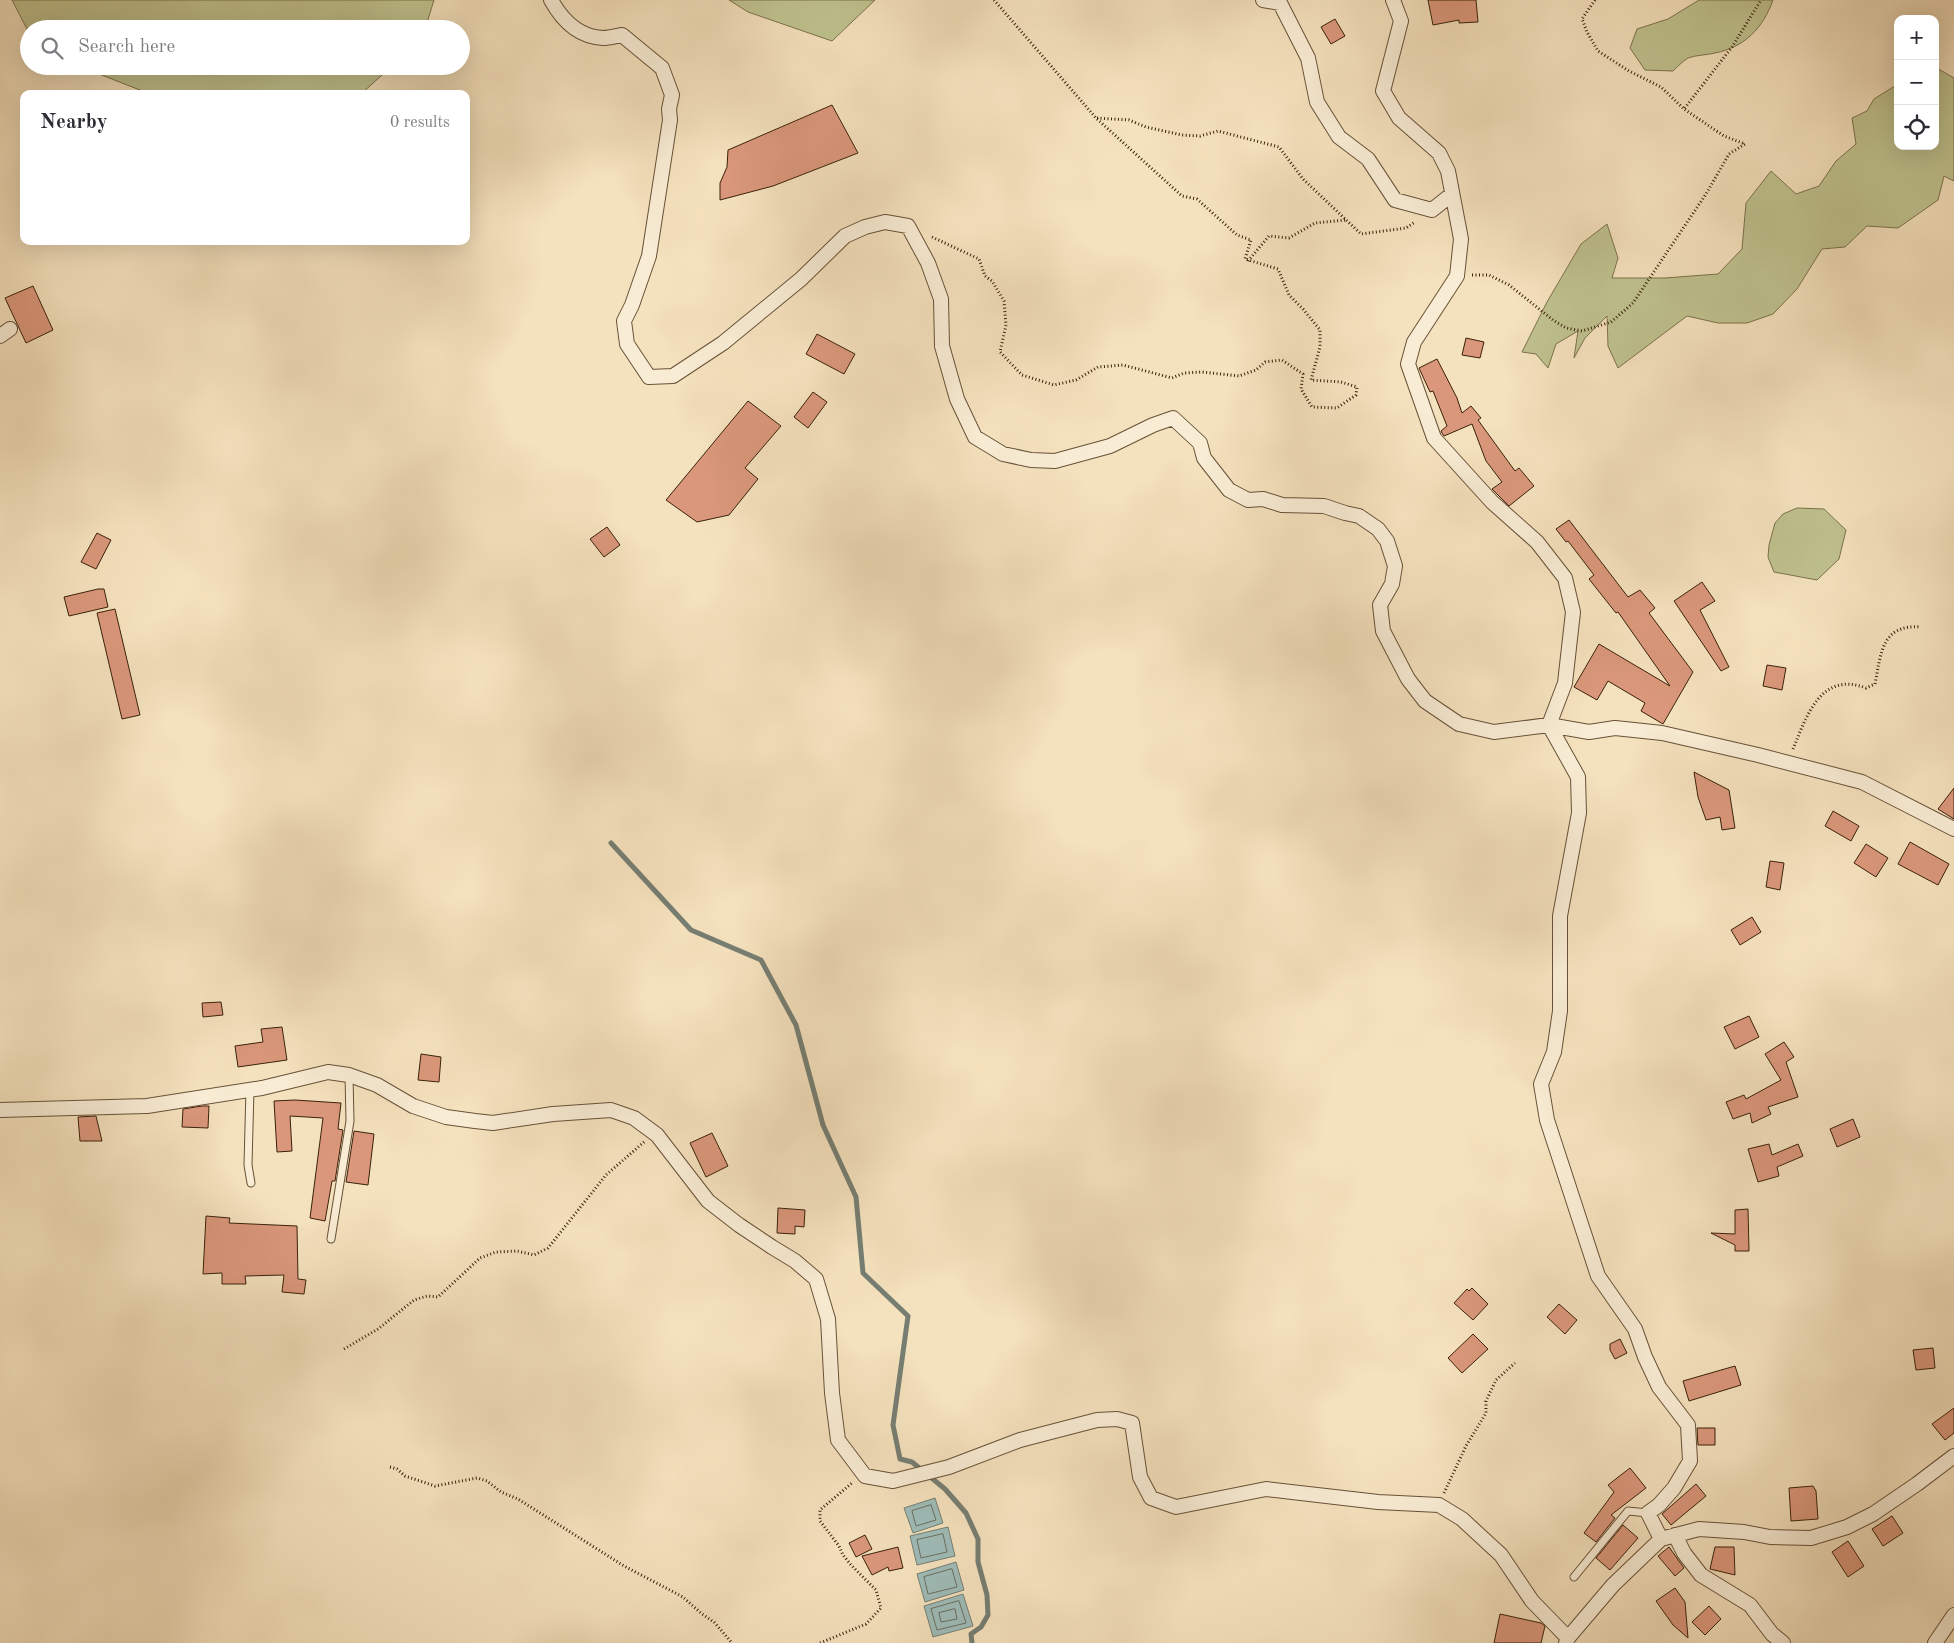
<!DOCTYPE html>
<html lang="en">
<head>
<meta charset="utf-8">
<style>
  body { margin:0; font-family:"Old Standard TT",serif; background:#f2f2f3; color:#2b2b33 }
  .controls { position:absolute; right:15px; top:15px; display:grid; overflow:hidden; border-radius:10px; box-shadow:0 5px 20px #0002 }
  .controls button { width:45px; height:45px; display:grid; place-items:center; padding:0; border:0; border-bottom:1px solid #e1e1e2; background:#fff; color:#2b2b33; font:25px sans-serif }
  .list { margin:0; padding:0; list-style:none }
  h2 { display:flex; justify-content:space-between; align-items:center; height:65px; margin:0; padding:0 20px; font-size:21px }
  h2 small { font-size:16px; font-weight:400; color:#7c7c81 }
  .icon { flex:none; width:28px; height:28px; fill:none; stroke:currentColor; stroke-width:2; stroke-linecap:round; stroke-linejoin:round }
  .map { position:relative; flex:none; width:1954px; height:1643px; overflow:hidden }
  .search { position:absolute; background:#fff; box-shadow:0 5px 20px #0002; left:20px; top:20px; width:450px; height:55px; display:flex; align-items:center; gap:12px; box-sizing:border-box; padding:0 18px; border-radius:28px; color:#7c7c81; font-size:19px }
  .panel { position:absolute; background:#fff; box-shadow:0 5px 20px #0002; left:20px; top:90px; width:450px; height:155px; border-radius:10px }
  .map>svg:first-child { display:block }
</style>
</head>
<body>
<div class="map">
<svg width="1954" height="1643" viewBox="0 0 1954 1643">
  <rect width="100%" height="100%" fill="#f4e1bd"/>
  <filter id="stains"><feTurbulence type="fractalNoise" baseFrequency=".004" numOctaves="4"/><feColorMatrix values="0 0 0 0 .2 0 0 0 0 .09 0 0 0 0 .02 0 0 0 .5 -.17"/></filter>
  <radialGradient id="worn" r=".72"><stop offset=".6" stop-color="#630" stop-opacity="0"/><stop offset="1" stop-color="#630" stop-opacity=".3"/></radialGradient>
  <path fill="#bfc28f" stroke="#7c724c" d="M12,0h422l-9,29h-396v4z
    M729,0h146l-43,41 -84,-29z
    M1699,0h74c-10,28 -28,47 -58,53 -8,2 -19,2 -27,5 -5,3 -11,9 -15,13l-28,-1 -15,-22 7,-19 31,-10z
    M79,66h313l-31,28h-211z
    M1935,67l19,11v103l-10,-5 -6,24 -40,28 -31,-2 -22,21 -23,2 -25,40 -24,25 -26,9h-29l-31,-7 -69,52 -10,-22 -1,-30 -22,22 -11,20 4,-27 -22,13 -8,24 -12,-14 -14,-2 25,-50 34,-58 26,-20 11,34 -6,20h53l53,-4 24,-25 4,-46 25,-32 25,23 23,-8 17,-25 20,-17 -4,-26 15,-7 7,-12 21,-13 3,-4v64h37z
    M1797,508l27,1 22,21 -7,29 -22,21 -43,-8 -6,-15 1,-12 6,-22 8,-9z"/>
  <path fill="#9ebcb8" stroke="#767e72" d="M935,1498l8,25 -30,10 -9,-25z
    M948,1527l7,29 -38,9 -7,-29z
    M956,1562l8,28 -39,12 -8,-28z
    M963,1594l10,32 -40,11 -9,-31z"/>
  <g fill="none" stroke-linecap="round" stroke-linejoin="round">
    <path stroke="#6c6e61" stroke-width="1" d="M931,1505l5,15 -20,6 -4,-15z
      M943,1534l4,18 -26,6 -4,-18z
      M952,1569l5,18 -29,7 -4,-17z
      M959,1601l7,22 -29,7 -6,-21z
      M955,1609l2,10 -16,3 -2,-9z"/>
    <path stroke="#767e72" stroke-width="5" d="M611,843l80,87 70,30 35,65 27,100 33,72 7,76 45,43 -15,109 7,34 12,3 33,27 21,24 12,26v23l9,33 1,20 -7,12 -10,7 1,9"/>
  </g>
  <path fill="#da977b" stroke="#3a210a" d="M1428,0h48l2,22 -19,1v-3l-26,5z
    M1335,19l10,17 -14,8 -10,-17z
    M832,105l26,48 -85,33 -53,14v-17l7,-16 1,-17z
    M33,286l20,44 -27,13 -21,-45z
    M817,334l38,20 -11,20 -38,-20z
    M1466,338l18,4 -4,16 -18,-3z
    M1437,359l20,39 5,15 9,-7 10,12 -3,2 37,51 4,-3 15,18 -25,20 -17,-17 10,-7 -16,-21 -14,-37 -28,12 -2,-3 -1,-2 6,-5 -14,-35 -3,1 -11,-24z
    M813,392l14,10 -19,26 -14,-11z
    M748,401l33,25 -36,42 13,11 -29,36 -32,7 -31,-22z
    M1569,520l59,77 12,-7 15,18 -6,5 44,59 -30,52 -22,-13 4,-8 -37,-22 -11,19 -23,-13 25,-43 71,42 -52,-74 -2,1 -27,-34 5,-4 -26,-34 -2,1 -10,-13z
    M607,527l13,18 -16,12 -14,-18z
    M97,533l14,7 -15,29 -15,-7z
    M1702,582l13,19 -15,9 29,57 -8,4 -47,-70z
    M98,589h6l4,18 -39,9 -5,-19z
    M115,609l25,106 -18,4 -25,-106z
    M1767,665l19,3 -4,22 -19,-4z
    M1694,772l35,18 6,38 -13,2 -2,-13 -14,3 -8,-23z
    M1954,788v31l-16,-10z
    M1833,811l26,15 -8,15 -26,-15z
    M1910,842l39,22 -11,21 -40,-21z
    M1866,844l22,14 -12,19 -22,-14z
    M1770,861l14,2 -4,27 -14,-3z
    M1752,917l9,15 -21,13 -9,-15z
    M221,1002l2,13 -20,2 -1,-14z
    M1749,1016l10,21 -24,12 -11,-22z
    M282,1027l5,33 -49,7 -3,-21 28,-4 -2,-13z
    M1784,1042l10,15 -8,5 12,35 -30,10 3,7 -19,9 -2,-10 -17,6 -7,-17 18,-7 2,4 35,-19 -16,-26z
    M421,1054l20,3 -2,25 -21,-2z
    M295,1100l46,3 -3,26 5,1 -8,51h-3l-7,40 -15,-3 13,-100 -33,-2 2,35 -15,1 -3,-51z
    M202,1106h7l-1,22 -26,-1 1,-18z
    M96,1116l6,25h-22l-2,-24z
    M1853,1119l7,18 -23,10 -7,-18z
    M354,1131l20,3 -6,51 -22,-3z
    M712,1133l16,33 -22,11 -16,-34z
    M1769,1144l3,11 26,-11 5,12 -26,11 2,9 -21,6 -10,-33z
    M778,1208l27,2 -1,17 -9,-1v8l-18,-1z
    M1748,1209l1,42h-14v-6l-24,-12 24,1v-24z
    M206,1216l24,2 -1,5 68,3 1,53 8,1 -2,14 -22,-2 2,-17 -39,1 1,8h-24v-11l-19,1z
    M1472,1288l16,16 -15,16 -19,-17 13,-14 2,2z
    M1559,1304l18,16 -12,14 -18,-17z
    M1473,1334l15,15 -26,24 -14,-15z
    M1620,1339l7,14 -12,6 -5,-9v-6z
    M1933,1348l2,20 -19,2 -3,-20z
    M1735,1366l6,19 -52,16 -6,-20z
    M1954,1408v25l-9,7 -13,-16z
    M1697,1428h18v17h-17z
    M1630,1468l16,20 -35,27 4,3 -19,24 -12,-9 30,-41 -6,-7z
    M1696,1484l10,12 -35,29 -9,-11z
    M1813,1486l3,5 2,28 -27,2 -2,-33z
    M1892,1516l11,17 -20,13 -11,-17z
    M1623,1525l15,13 -28,32 -14,-12z
    M865,1535l7,14 -16,8 -7,-14z
    M1848,1541l16,25 -16,11 -16,-25z
    M898,1547l5,21 -14,3 -1,-4 -16,8 -10,-19z
    M1669,1547l15,21 -9,8 -17,-20z
    M1715,1547h19l1,28 -25,-6z
    M1675,1588l10,14 3,36 -15,-13 -17,-24z
    M1709,1606l12,13 -16,16 -13,-13z
    M1500,1614l41,9 4,3 -4,17h-47z"/>
  <g fill="none" stroke-linecap="round" stroke-linejoin="round">
    <defs>
      <path id="lane" d="M250,1089l-2,76 3,18
        M331,1239l19,-118 -1,-46
        M1574,1577l54,-66 20,2"/>
      <path id="street" d="M551,0c11,20 28,37 52,38 6,0 13,-2 19,-3l40,33 10,27 -3,14 1,11 -21,136 -17,49 -8,16 3,23 22,33 24,-1 50,-33 78,-64 44,-43 20,-9 20,-5 23,4 20,37 13,36 1,47 15,53 18,38 28,17 28,6 24,1 55,-15 43,-21 20,-7 27,25 4,15 25,32 19,10 15,-1 19,6 42,1 21,7 14,3 19,13 9,12 8,25 -3,18 -12,21 3,26 25,48 17,22 34,23 35,8 55,-7 40,7 26,-4 47,5 96,22 104,27 92,47
        M1263,0l17,3 28,55 9,44 22,35 29,22 27,41 37,10 19,-15
        M1393,0l8,21 -18,70 16,27 40,35 9,18 13,68 -4,37 -43,66 -6,22 26,74 58,64 45,40 28,36 8,34 -8,71 -16,42
        M0,336l10,-7
        M1549,725l29,52 1,36 -19,103v95l-6,41 -13,32 6,36 51,156 37,53 10,28 14,30 29,38 2,36 -16,27 -15,17 -11,8 13,26
        M0,1110l147,-4 115,-18 66,-16 21,3 28,10 36,21 33,11 29,4 18,2 60,-9 58,-4 23,8 23,17 51,66 31,24 33,22 23,14 21,18 12,40 4,74 6,47 27,36 28,5 56,-14 71,-27 77,-20 20,-1 15,4 8,54 11,21 25,9 90,-18 112,13 61,3 23,14 39,36 31,46 36,37
        M1675,1535l9,18 17,22 49,30 22,29 11,9
        M1566,1643l2,-5 45,-53 48,-46 38,-10 45,3 26,5 41,1 36,-11 26,-13 44,-30 37,-28
        M1935,1643l19,-28"/>
    </defs>
    <use href="#lane" stroke="#685137" stroke-width="9"/>
    <use href="#street" stroke="#685137" stroke-width="16"/>
    <path stroke="#3a210a" stroke-width="3" stroke-dasharray="1 2.5" stroke-linecap="butt" d="M1595,0l-13,19 5,13 11,19 31,20 32,16 23,22 48,-62 29,-47
      M1097,118l32,2 17,7 36,8 18,1 18,-5 61,16 24,32 58,55 45,-6 9,-6
      M932,237l47,22 6,17 7,5 12,20 2,24 -6,27 22,23 32,10 22,-5 22,-13 25,-2 49,13 12,-5 18,-1 37,4 17,-6 9,-8 17,-2 21,14 -2,15 11,18 25,1 19,-13 1,-8 -16,-5 -30,-2 9,-33v-17l-17,-21 -14,-14 -11,-26 -33,-10 6,-19 -14,-5 -40,-36 -15,-3 -86,-78 -102,-118
      M1248,261l21,-25 20,2 26,-15 31,-3
      M1472,275h17l20,10 44,35 13,8 16,3 29,-9 22,-19 73,-109 23,-40 16,-10 -21,-8 -40,-27
      M1793,749c14,-34 28,-78 73,-61l9,-4c6,-30 6,-60 46,-57
      M344,1349l34,-20 36,-29 13,-4 11,1 42,-39 16,-6 21,-1 17,4 14,-7 58,-73 38,-33
      M390,1467l7,2 8,7 30,10 42,-8 10,3 14,11 17,7 106,67 59,31 19,17 12,8 18,21
      M1444,1493l22,-47 20,-33v-12l10,-21 19,-17
      M820,1643l46,-19 15,-16 -5,-18 -25,-25 -8,-10 -4,-9 -19,-25v-11l33,-28"/>
    <use href="#lane" stroke="#f8ecd4" stroke-width="7"/>
    <use href="#street" stroke="#f8ecd4" stroke-width="14"/>
  </g>
  <rect width="100%" height="100%" filter="url(#stains)"/>
  <rect width="100%" height="100%" fill="url(#worn)"/>
</svg>
<div class="controls">
<button>+</button>
<button>−</button>
<button><svg class="icon" aria-label="locate" viewBox="0 0 24 24"><circle cx="12" cy="12" r="6"/><path d="M12 2v4M12 18v4M2 12h4M18 12h4"/></svg></button>
</div>
<div class="search"><svg class="icon" aria-label="search" viewBox="0 0 24 24"><circle cx="10" cy="10" r="6"/><path d="M15 15l6 6"/></svg>Search here</div>
<section class="panel">
<h2>Nearby<small>0 results</small></h2>
<ul class="list">
</ul>
</section>
</div>
</body>
</html>
